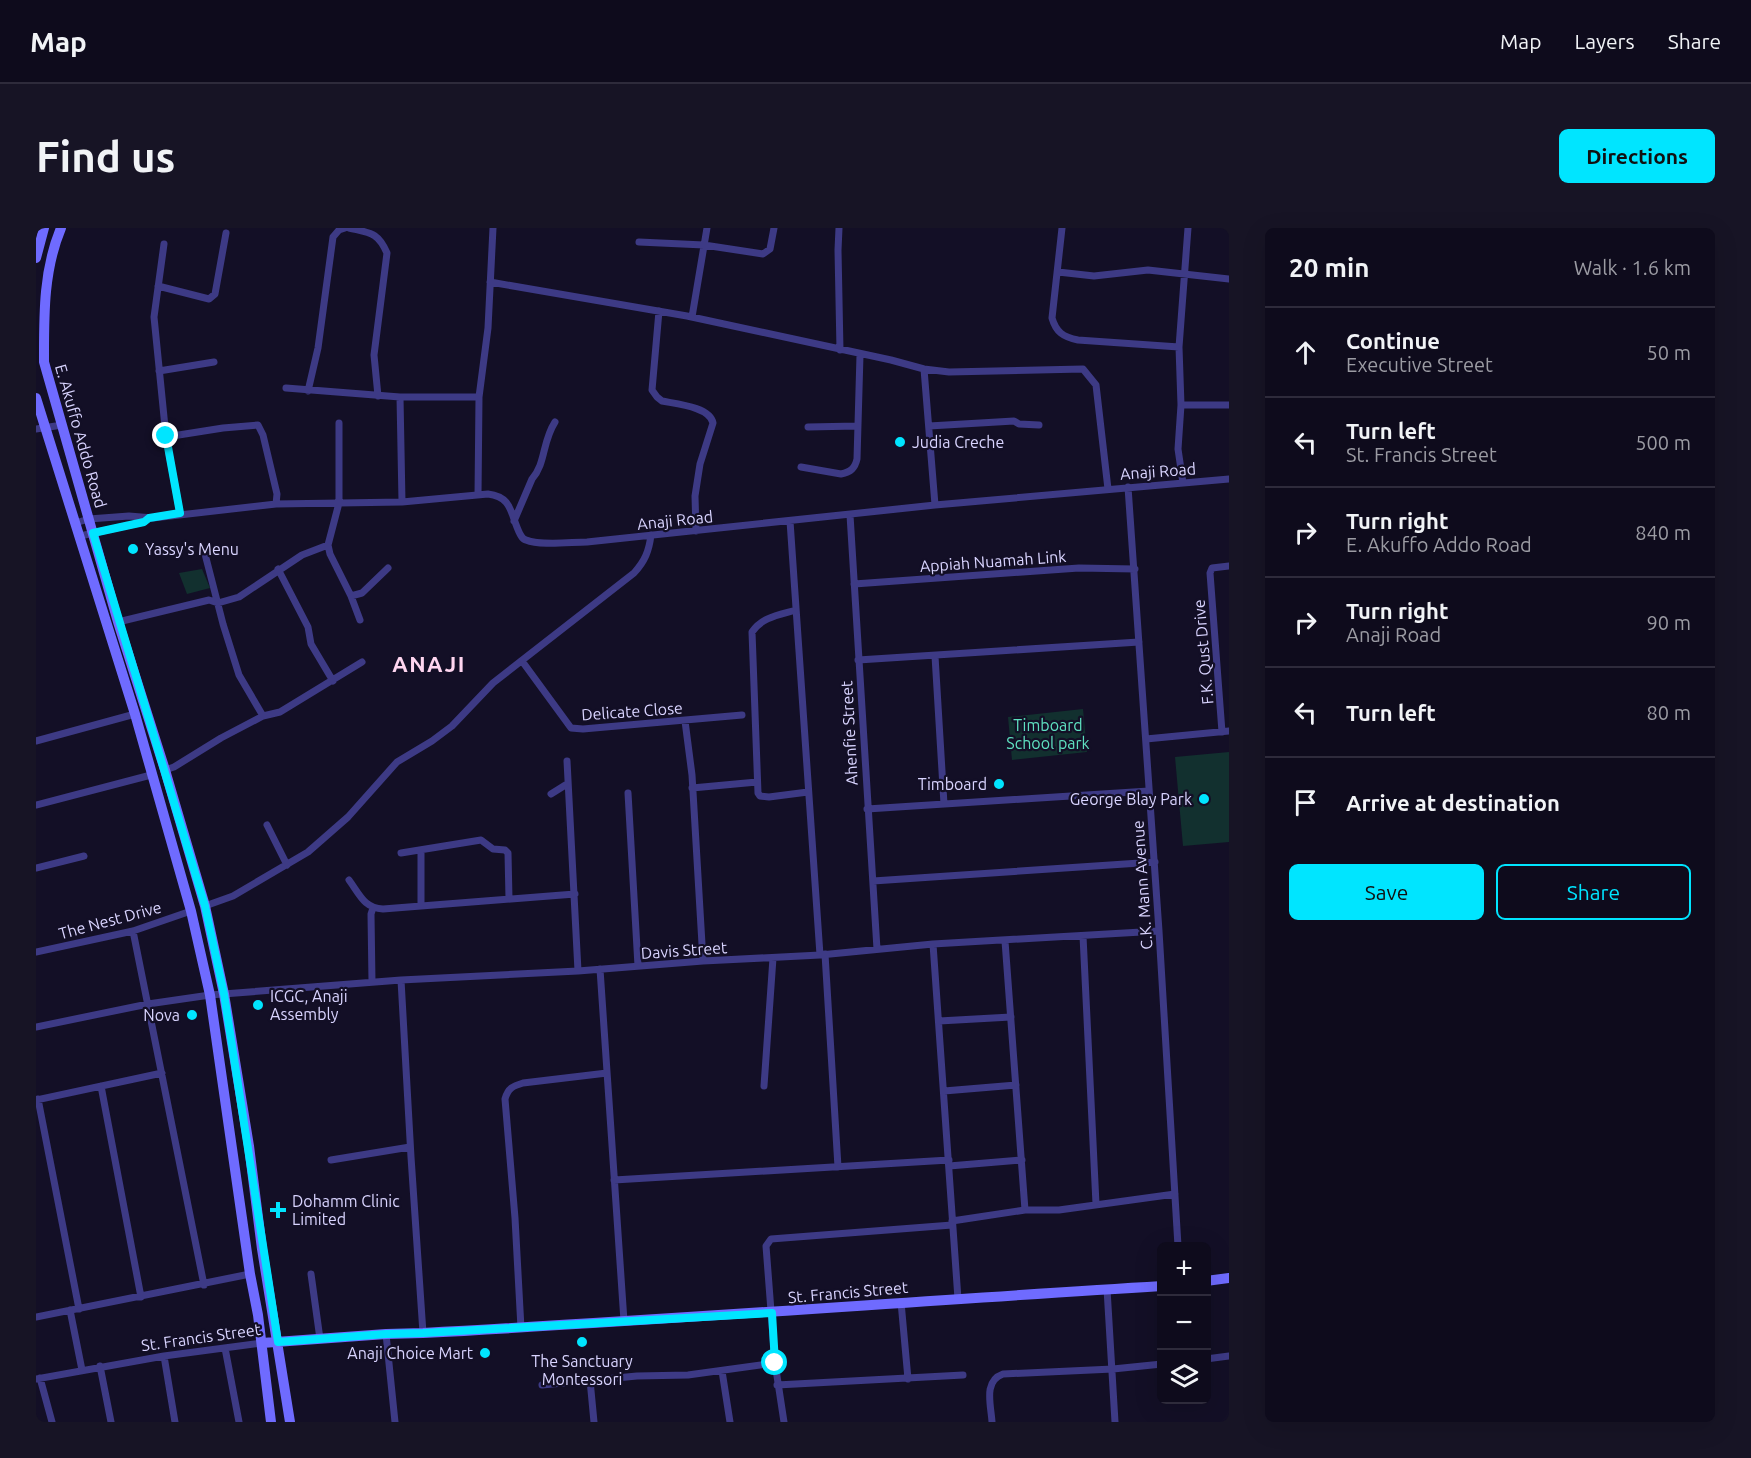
<!DOCTYPE html>
<html lang="en">
<head>
<meta charset="utf-8">
<style>
  body { margin:0; font-family:Ubuntu,sans-serif; background:#171425; color:#f1f3f6 }
  .controls { position:absolute; right:18px; bottom:18px; display:grid; overflow:hidden; border-radius:9px; box-shadow:0 6px 24px #0002 }
  .controls button { width:54px; height:54px; display:grid; place-items:center; padding:0; border:0; border-bottom:2px solid #2e2b3b; background:#0e0b1c; color:#f1f3f6; font:30px sans-serif }
  .stop { position:absolute; width:18px; height:18px; margin:-14px; border:4px solid #00e5ff; border-radius:50%; background:#fff }
  .stop.end { background:#00e5ff; border-color:#fff; box-shadow:0 2px 6px #0008 }
  .list { margin:0; padding:0; list-style:none }
  h2 { display:flex; justify-content:space-between; align-items:center; height:78px; margin:0; padding:0 24px; font-size:26px }
  h2 small { font-size:20px; font-weight:400; color:#9b9ba3 }
  .list li { display:grid; grid-template-columns:39px 1fr auto; gap:18px; align-items:center; box-sizing:border-box; height:90px; padding:0 24px; border-top:2px solid #2e2b3b }
  .list b { display:block; font-size:22px; white-space:nowrap }
  .list p { margin:0; font-size:20px; white-space:nowrap; color:#9b9ba3 }
  .list em { font-size:20px; font-style:normal; color:#9b9ba3 }
  .actions { display:flex; gap:12px; padding:18px 24px }
  .actions a { flex:1; padding:14px 0; border:2px solid #00e5ff; border-radius:9px; text-align:center; font-size:21px; color:#00e5ff }
  .actions .main { background:#00e5ff; color:#111 }
  .icon { flex:none; width:33px; height:33px; fill:none; stroke:currentColor; stroke-width:2; stroke-linecap:round; stroke-linejoin:round }
  .map { position:relative; flex:none; width:1193px; height:1194px; overflow:hidden; border-radius:9px }
  header { display:flex; align-items:center; gap:36px; box-sizing:border-box; height:84px; padding:0 30px; background:#0e0b1c; border-bottom:2px solid #2e2b3b }
  header strong { font-size:28px }
  nav { display:flex; gap:33px; margin-inline-start:auto; font-size:21px }
  .intro { display:flex; align-items:center; justify-content:space-between; box-sizing:border-box; height:144px; padding:0 36px }
  h1 { margin:0; font-size:42px }
  .button { padding:15px 27px; border-radius:9px; background:#00e5ff; color:#111; font-size:21px; font-weight:700 }
  main { display:flex; gap:36px; padding:0 36px }
  aside { flex:1; background:#0e0b1c; border-radius:9px; box-shadow:0 6px 24px #0002 }
  .map>svg:first-child { display:block }
</style>
</head>
<body>
<header>
<strong>Map</strong>
<nav><a>Map</a><a>Layers</a><a>Share</a></nav>
</header>
<div class="intro"><h1>Find us</h1><a class="button">Directions</a></div>
<main>
<div class="map">
<svg width="1193" height="1194" viewBox="0 0 1193 1194">
  <rect width="100%" height="100%" fill="#130f26"/>
  <path fill="#12302f" d="M166,341l8,19 -23,6 -8,-21z
    M1047,481l4,43 -75,8 -4,-43z
    M1193,524v90l-46,4 -8,-89z"/>
  <g fill="none" stroke-linecap="round" stroke-linejoin="round">
    <path stroke="#3d3a85" stroke-width="7" d="M313,0c21,5 29,4 38,25l-13,102 4,41
      M803,0l-1,22 2,100
      M1026,0l-10,90c4,14 11,19 26,22l101,7
      M603,14l65,3 59,9 7,-5 4,-21
      M128,16l-10,73 12,120 14,76
      M1022,44l36,4 54,-6 81,9
      M454,54l197,34 204,44 33,9 25,3 134,-3 13,16 12,104
      M122,58l51,13 6,-5 11,-61
      M623,83l-7,79 5,7 5,4c15,3 48,6 51,22l-13,41 -5,32 1,35
      M656,89l15,-89
      M888,141l11,136
      M123,143l55,-9
      M250,160l114,9h79
      M272,163l10,-43 15,-111 6,-7 6,-2
      M364,169l2,105
      M1145,177l-2,-58 9,-119
      M303,195v80l-11,42 2,9 21,42 9,24
      M893,198l85,-5 5,3 20,1
      M772,199l49,-1
      M0,201l26,-4
      M130,209l57,-9 35,-3 5,10 14,59 -1,10
      M765,239l40,7c10,-2 14,-6 16,-15l3,-104
      M1147,255l-5,-34 3,-44h48
      M1092,259l31,444 19,315
      M442,267l1,-98 9,-69 5,-100
      M814,287l27,434
      M478,293l18,-42c14,-16 10,-37 23,-57
      M754,293l30,434
      M39,295l14,-4 40,-3 24,2 123,-14 126,-2 86,-8c25,3 22,20 32,40 2,3 2,5 6,6 14,6 45,2 61,2l348,-37 294,-26
      M44,308l64,-14 5,-4
      M169,326l18,70 16,51 24,41
      M242,341l30,58 3,17 22,37
      M818,356l225,-16 56,1
      M315,368l11,-3 26,-25
      M760,382c-17,5 -34,7 -44,22l6,161 2,3 9,1 39,-5
      M82,394l91,-22 9,3 21,-6 63,-42 26,-10
      M899,428l9,148
      M822,432l281,-18
      M486,433l49,67 12,1 159,-14
      M649,493l7,54 11,186
      M1186,504l-12,-159 2,-5 17,-2
      M1110,511l83,-8
      M0,513l99,-27
      M531,533l11,210
      M129,542l9,-3 47,-29 42,-22 17,-4 82,-50
      M656,560l65,-6
      M592,565l10,173
      M515,566l16,-10
      M0,577l115,-30
      M831,581l282,-18
      M231,597l20,40
      M385,622v56
      M365,625l80,-13 12,9 12,1 3,3 1,46
      M0,640l48,-12
      M313,652c11,15 15,28 34,29l192,-15
      M837,653l282,-19
      M169,678l28,-10 75,-44 40,-35 49,-55 35,-21 20,-15 41,-43 141,-110c11,-12 15,-22 17,-38
      M97,703l71,354
      M1047,708l13,268
      M969,713l20,269
      M897,716l25,355
      M0,724l97,-21 58,-20
      M789,726l13,213
      M564,741l24,352
      M365,752l10,177 12,176
      M336,754l-1,-68 2,-6
      M903,793l72,-4
      M0,799l112,-23 62,-9 191,-15 177,-9 125,-10 117,-6 113,-11 226,-13
      M65,858l40,211
      M728,858l9,-128
      M908,863l72,-6
      M2,871l41,210
      M0,872l126,-27
      M295,932l79,-13
      M913,938l73,-6
      M578,952l335,-20
      M916,993l73,-11h34l116,-16
      M275,1046l9,65
      M1071,1061l8,133
      M865,1074l7,77
      M34,1082l12,60
      M0,1089l214,-43
      M485,1100l-6,-110 -10,-119c3,-11 8,-13 18,-16l84,-10
      M350,1106l9,88
      M189,1120l14,74
      M128,1128l11,66
      M1170,1131l23,-3
      M64,1138l11,56
      M686,1143l8,51
      M4,1150l12,44
      M0,1151l128,-23 98,-13
      M554,1152l4,42
      M506,1157l95,-9 51,-1 87,-12
      M741,1157l186,-10
      M748,1194l-9,-59 -9,-117 5,-7 181,-14
      M956,1194c-1,-17 -9,-41 11,-48l110,-5 49,-5"/>
    <path stroke="#6f6bff" stroke-width="10" d="M25,0c-18,43 -17,89 -17,134l74,260 47,148 40,136 19,88 25,152 13,103 28,173
      M0,30l8,-30
      M0,170l99,316 56,197 19,84 40,279 8,41 13,107
      M1170,1053l23,-3
      M226,1115l124,-9 37,-1c247,-13 492,-32 739,-47"/>
  </g>
  <g fill="none" stroke-linecap="round" stroke-linejoin="round">
    <path stroke="#00e5ff" stroke-width="8" d="M130,208l14,77 -31,5 -5,4 -51,11 112,373 19,88 54,348 108,-8 37,-1 349,-20 3,50"/>
  </g>
  <g fill="#00e5ff" stroke="#130f26" stroke-width="2">
    <circle cx="864" cy="214" r="6"/>
    <circle cx="97" cy="321" r="6"/>
    <circle cx="963" cy="556" r="6"/>
    <circle cx="1168" cy="571" r="6"/>
    <circle cx="222" cy="777" r="6"/>
    <circle cx="156" cy="787" r="6"/>
    <path d="M239 973h6v6h6v6h-6v6h-6v-6h-6v-6h6z"/>
    <circle cx="546" cy="1114" r="6"/>
    <circle cx="449" cy="1125" r="6"/>
  </g>
  <g text-anchor="middle" stroke-width="4.5" stroke-linejoin="round" paint-order="stroke">
    <g font-size="16" fill="#d9d4ff" stroke="#130f26">
      <text transform="translate(45 208) rotate(74)" y="6">E. Akuffo Addo Road</text>
      <text transform="translate(1122 243) rotate(-4)" y="6">Anaji Road</text>
      <text transform="translate(639 292) rotate(-6)" y="6">Anaji Road</text>
      <text transform="translate(957 333) rotate(-4)" y="6">Appiah Nuamah Link</text>
      <text transform="translate(1167 424) rotate(-95)" y="6">F.K. Qust Drive</text>
      <text transform="translate(596 483) rotate(-4)" y="6">Delicate Close</text>
      <text transform="translate(813 505) rotate(-93)" y="6">Ahenfie Street</text>
      <text transform="translate(1106 657) rotate(-94)" y="6">C.K. Mann Avenue</text>
      <text transform="translate(74 692) rotate(-15)" y="6">The Nest Drive</text>
      <text transform="translate(648 722) rotate(-4)" y="6">Davis Street</text>
      <text transform="translate(812 1064) rotate(-5)" y="6">St. Francis Street</text>
      <text transform="translate(165 1109) rotate(-8)" y="6">St. Francis Street</text>
    </g>
    <g font-size="16" fill="#d9d4ff" stroke="#130f26" text-anchor="start">
      <text x="876" y="220">Judia Creche</text>
      <text x="109" y="327">Yassy's Menu</text>
      <text x="951" y="562" text-anchor="end">Timboard</text>
      <text x="1156" y="577" text-anchor="end">George Blay Park</text>
      <text x="234" y="774">ICGC, Anaji<tspan x="234" dy="18">Assembly</tspan></text>
      <text x="144" y="793" text-anchor="end">Nova</text>
      <text x="256" y="979">Dohamm Clinic<tspan x="256" dy="18">Limited</tspan></text>
      <text x="437" y="1131" text-anchor="end">Anaji Choice Mart</text>
      <text x="546" y="1139" text-anchor="middle">The Sanctuary<tspan x="546" dy="18">Montessori</tspan></text>
    </g>
    <g font-size="16" fill="#5fe0c0" stroke="#130f26">
      <text x="1012" y="503">Timboard<tspan x="1012" dy="18">School park</tspan></text>
    </g>
    <g font-size="22" font-weight="bold" letter-spacing="1.5" fill="#ffd6f0" stroke="#130f26">
      <text x="393" y="444">ANAJI</text>
    </g>
  </g>
</svg>
<div class="controls">
<button>+</button>
<button>−</button>
<button><svg class="icon" aria-label="layers" viewBox="0 0 24 24"><path d="M12 4l9 5-9 5-9-5zM3 14l9 5 9-5"/></svg></button>
</div>
<div class="stop" style="left:739px;top:1135px"></div>
<div class="stop end" style="left:130px;top:208px"></div>
</div>
<aside>
<h2>20 min<small>Walk · 1.6 km</small></h2>
<ul class="list">
<li><svg class="icon" aria-label="ahead" viewBox="0 0 24 24"><path d="M12 20V5M6 11l6-6 6 6"/></svg><div><b>Continue</b><p>Executive Street</p></div><em>50 m</em></li>
<li><svg class="icon" aria-label="left" viewBox="0 0 24 24"><path d="M17 20v-9H6M10 6l-5 5 5 5"/></svg><div><b>Turn left</b><p>St. Francis Street</p></div><em>500 m</em></li>
<li><svg class="icon" aria-label="right" viewBox="0 0 24 24"><path d="M7 20v-9h11M14 6l5 5-5 5"/></svg><div><b>Turn right</b><p>E. Akuffo Addo Road</p></div><em>840 m</em></li>
<li><svg class="icon" aria-label="right" viewBox="0 0 24 24"><path d="M7 20v-9h11M14 6l5 5-5 5"/></svg><div><b>Turn right</b><p>Anaji Road</p></div><em>90 m</em></li>
<li><svg class="icon" aria-label="left" viewBox="0 0 24 24"><path d="M17 20v-9H6M10 6l-5 5 5 5"/></svg><div><b>Turn left</b></div><em>80 m</em></li>
<li><svg class="icon" aria-label="arrive" viewBox="0 0 24 24"><path d="M6 21V4h12l-3 4 3 4H6"/></svg><div><b>Arrive at destination</b></div></li>
</ul>
<div class="actions"><a class="main">Save</a><a>Share</a></div>
</aside>
</main>
</body>
</html>
